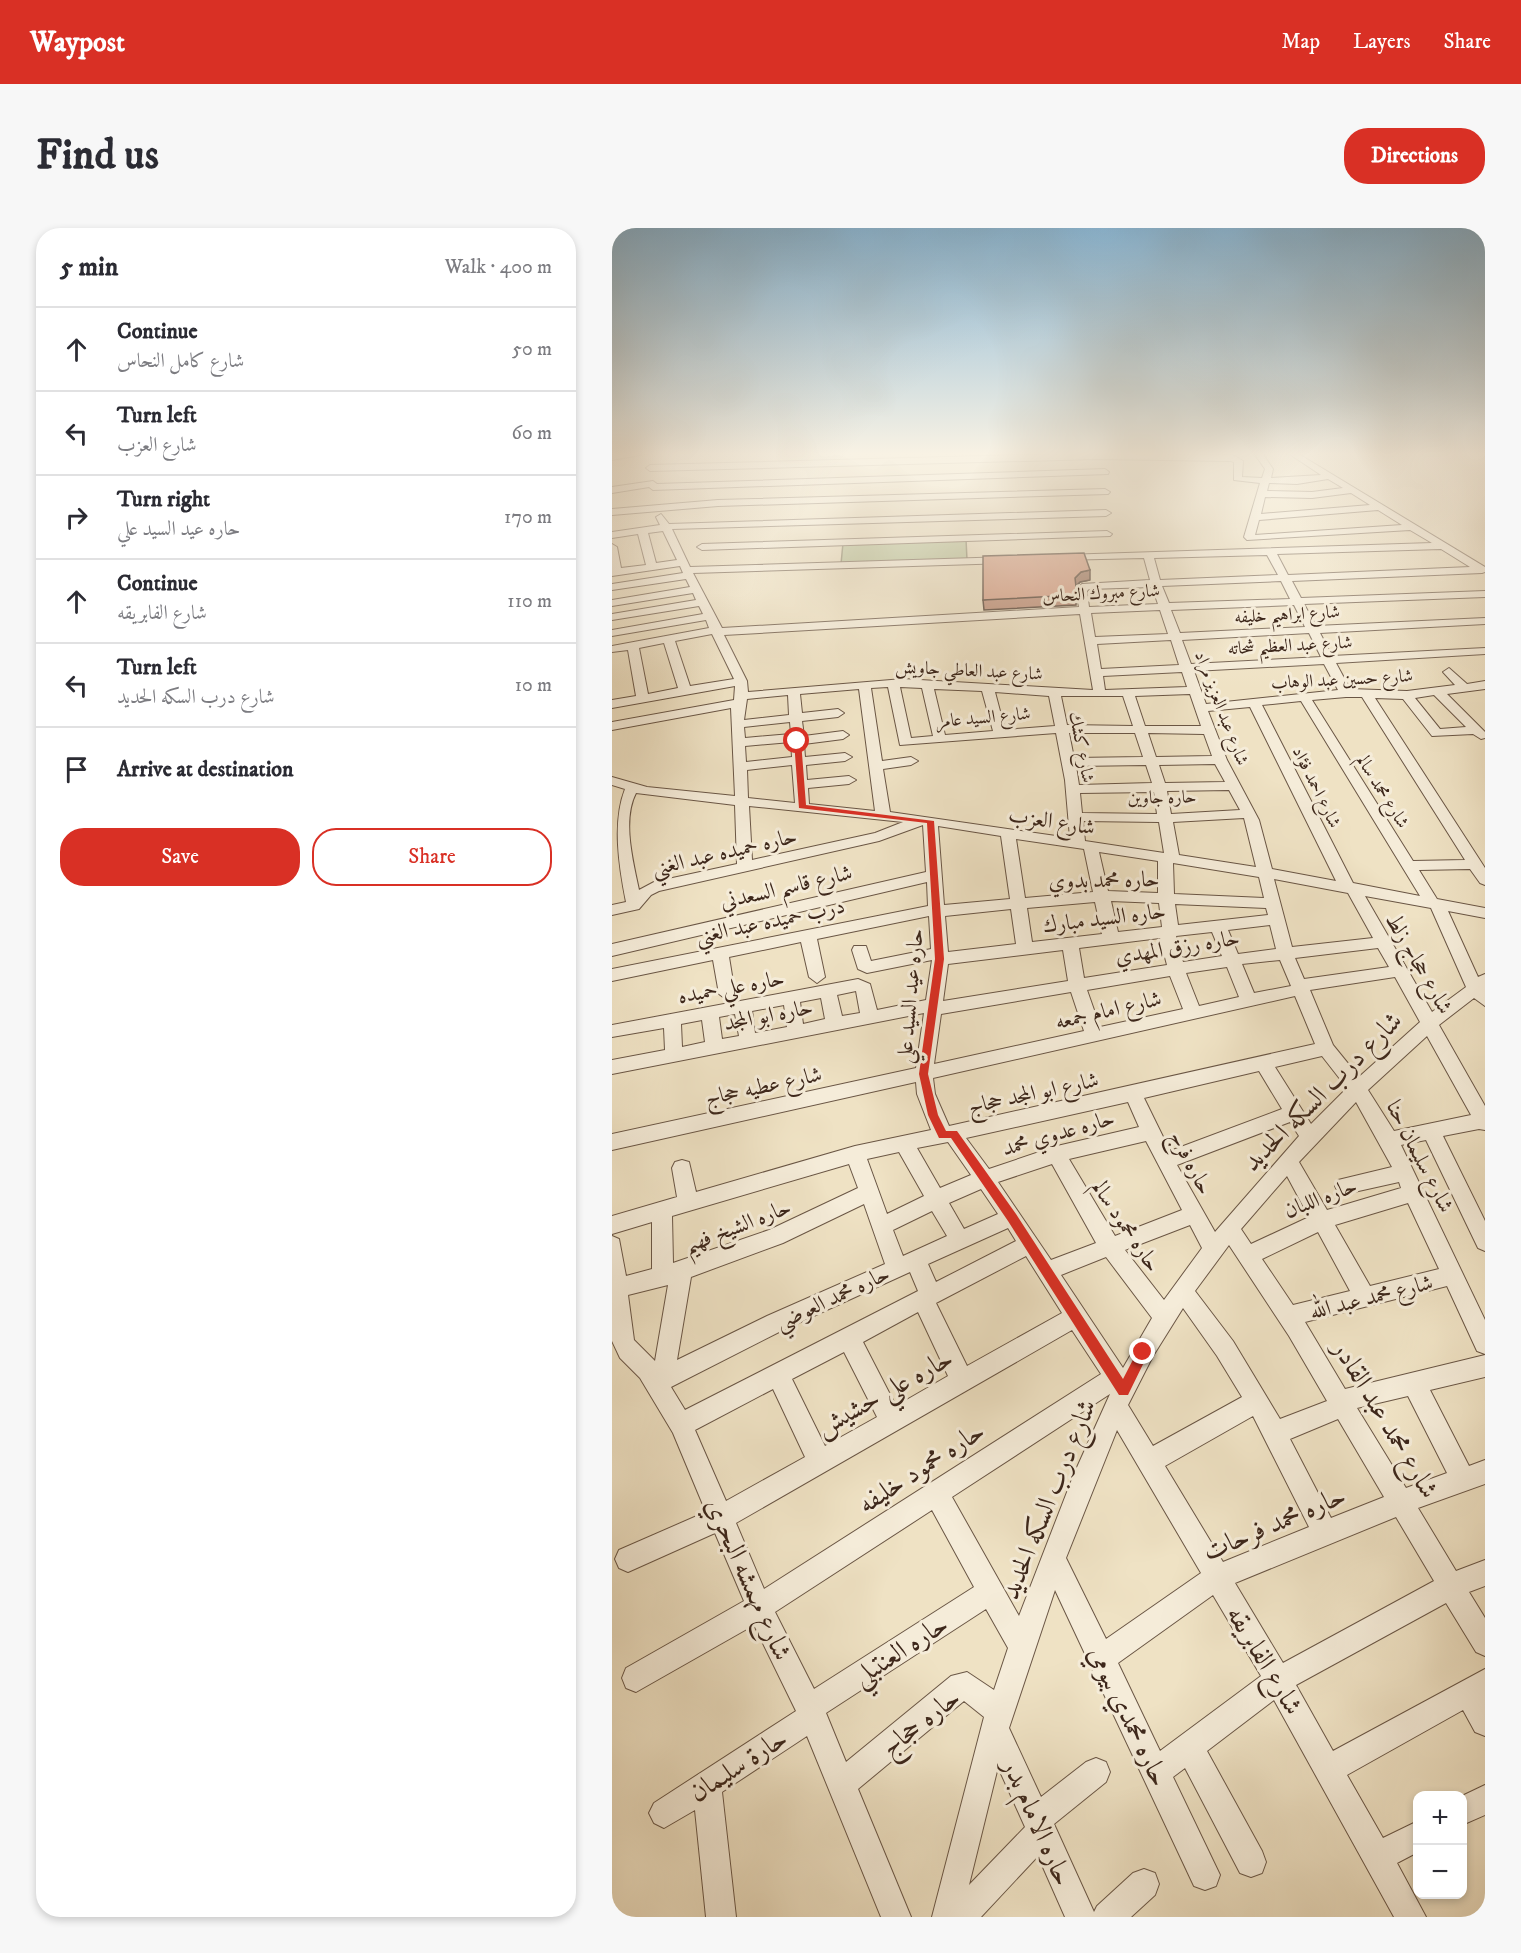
<!DOCTYPE html>
<html lang="en">
<head>
<meta charset="utf-8">
<style>
  body { margin:0; font-family:"IM FELL DW Pica",Amiri,serif; background:#f7f7f7; color:#2b2b33 }
  .controls { position:absolute; right:18px; bottom:18px; display:grid; overflow:hidden; border-radius:12px; box-shadow:0 3px 9px #0003 }
  .controls button { width:54px; height:54px; display:grid; place-items:center; padding:0; border:0; border-bottom:2px solid #e1e1e2; background:#fff; color:#2b2b33; font:30px sans-serif }
  .stop { position:absolute; width:18px; height:18px; margin:-14px; border:4px solid #d93025; border-radius:50%; background:#fff }
  .stop.end { background:#d93025; border-color:#fff; box-shadow:0 2px 6px #0008 }
  .list { margin:0; padding:0; list-style:none }
  h2 { display:flex; justify-content:space-between; align-items:center; height:78px; margin:0; padding:0 24px; font-size:26px }
  h2 small { font-size:20px; font-weight:400; color:#7c7c81 }
  .list li { display:grid; grid-template-columns:39px 1fr auto; gap:18px; align-items:center; box-sizing:border-box; height:84px; padding:0 24px; border-top:2px solid #e1e1e2 }
  .list b { display:block; font-size:22px; white-space:nowrap }
  .list p { margin:0; font-size:20px; white-space:nowrap; color:#7c7c81 }
  .list em { font-size:20px; font-style:normal; color:#7c7c81 }
  .actions { display:flex; gap:12px; padding:18px 24px }
  .actions a { flex:1; padding:14px 0; border:2px solid #d93025; border-radius:24px; text-align:center; font-size:21px; color:#d93025 }
  .actions .main { background:#d93025; color:#fff }
  .icon { flex:none; width:33px; height:33px; fill:none; stroke:currentColor; stroke-width:2; stroke-linecap:round; stroke-linejoin:round }
  .map { position:relative; flex:none; width:873px; height:1689px; overflow:hidden; border-radius:24px }
  header { display:flex; align-items:center; gap:36px; box-sizing:border-box; height:84px; padding:0 30px; background:#d93025; color:#fff }
  header strong { font-size:28px }
  nav { display:flex; gap:33px; margin-inline-start:auto; font-size:21px }
  .intro { display:flex; align-items:center; justify-content:space-between; box-sizing:border-box; height:144px; padding:0 36px }
  h1 { margin:0; font-size:42px }
  .button { padding:15px 27px; border-radius:24px; background:#d93025; color:#fff; font-size:21px; font-weight:700 }
  main { display:flex; gap:36px; padding:0 36px }
  aside { flex:1; background:#fff; border-radius:24px; box-shadow:0 3px 9px #0003 }
  .map>svg:first-child { display:block }
</style>
</head>
<body>
<header>
<strong>Waypost</strong>
<nav><a>Map</a><a>Layers</a><a>Share</a></nav>
</header>
<div class="intro"><h1>Find us</h1><a class="button">Directions</a></div>
<main>
<aside>
<h2>5 min<small>Walk · 400 m</small></h2>
<ul class="list">
<li><svg class="icon" aria-label="ahead" viewBox="0 0 24 24"><path d="M12 20V5M6 11l6-6 6 6"/></svg><div><b>Continue</b><p>شارع كامل النحاس</p></div><em>50 m</em></li>
<li><svg class="icon" aria-label="left" viewBox="0 0 24 24"><path d="M17 20v-9H6M10 6l-5 5 5 5"/></svg><div><b>Turn left</b><p>شارع العزب</p></div><em>60 m</em></li>
<li><svg class="icon" aria-label="right" viewBox="0 0 24 24"><path d="M7 20v-9h11M14 6l5 5-5 5"/></svg><div><b>Turn right</b><p>حاره عيد السيد علي</p></div><em>170 m</em></li>
<li><svg class="icon" aria-label="ahead" viewBox="0 0 24 24"><path d="M12 20V5M6 11l6-6 6 6"/></svg><div><b>Continue</b><p>شارع الفابريقه</p></div><em>110 m</em></li>
<li><svg class="icon" aria-label="left" viewBox="0 0 24 24"><path d="M17 20v-9H6M10 6l-5 5 5 5"/></svg><div><b>Turn left</b><p>شارع درب السكه الحديد</p></div><em>10 m</em></li>
<li><svg class="icon" aria-label="arrive" viewBox="0 0 24 24"><path d="M6 21V4h12l-3 4 3 4H6"/></svg><div><b>Arrive at destination</b></div></li>
</ul>
<div class="actions"><a class="main">Save</a><a>Share</a></div>
</aside>
<div class="map">
<svg width="873" height="1689" viewBox="0 0 873 1689">
  <rect width="100%" height="100%" fill="#efe2c4"/>
  <filter id="stains"><feTurbulence type="fractalNoise" baseFrequency=".00333" numOctaves="4"/><feColorMatrix values="0 0 0 0 .2 0 0 0 0 .09 0 0 0 0 .02 0 0 0 .5 -.17"/></filter>
  <radialGradient id="worn" r=".72"><stop offset=".6" stop-color="#630" stop-opacity="0"/><stop offset="1" stop-color="#630" stop-opacity=".3"/></radialGradient>
  <path fill="#b5c497" stroke="#797659" stroke-width="1.5" d="M354,311l1,21 -126,4 2,-21z"/>
  <g fill="none" stroke-linecap="round" stroke-linejoin="round">
    <defs>
      <path id="street" d="M15,225h24l-39,7v-6z
        M484,225l137,2 10,6 -1,16 20,1 3,-9 -11,-16h8l11,16 -2,9 50,-3 -33,-22h9l188,114v5l-3,1 -190,8 9,17 184,-7v6l-181,7 12,22 169,-8v6l-165,9 12,23 153,-8v6l-149,9 14,26 57,2 48,-6 -12,-13 6,-4 18,16 18,-3v8l-38,5 38,38v6l-4,1 -8,-5 -41,2 -29,-37 -28,-1 110,170v17l-5,-2 -10,-14 -51,1 18,29 48,9v10l-37,-7 30,66 7,-3v32l-11,-8 -35,27 46,81v24l-6,-1 -36,7 42,85v30l-7,-3 -52,-108 -25,5 84,175v34l-8,-3 -30,-65 -142,36 40,67 140,-34v22l-55,13 39,76 16,-6v24l-67,24 38,63 29,-11v26l-16,6 16,26v38l-9,-4 -30,-49 -150,82 37,66 152,-82v67l-10,-4 -12,-22 -116,65 36,63 35,-17v31l-21,11 29,54h-32l-120,-217 -67,51 55,100 4,11 -4,11 -11,4 -11,-4 -55,-105 -12,9 47,98 -4,11 -11,4 -11,-4 -139,-296 -46,138 32,69 45,-35 10,-4 10,4 4,10 -4,10 -52,42 40,88 3,-6 36,-33 11,-4 11,4 4,11 -4,11 -24,22h-66l-27,-61 -57,61h-49l52,-200 -20,-16 -106,88 53,128h-30l-74,-181 -85,56 14,125h-30l-11,-107 -31,18 -10,-5 -5,-10 5,-10 142,-92 -42,-86 -118,67 -10,-4 -4,-10 4,-10 118,-67 -29,-68 -87,39 -9,-4 -4,-9 4,-9 87,-38 -33,-79 -33,-55 -20,-20 -8,-17v-105l7,3 7,37 26,-7v-47l-40,12v-18l65,-19 -5,-29 3,-6 7,-2 7,2 7,30 159,-46 76,-16 -14,-36 -1,-12 -304,68v-16l304,-66 8,-55 -312,61v-14l53,-10 -1,-22 -52,9v-12l246,-46 12,5 7,26 49,-10 6,-40 -65,13 -9,-4 -6,-19 2,-4h12l5,15 60,-12 -2,-33 -112,23 8,38 -8,6 -8,-6 -8,-35 -72,15 6,37 -8,6 -8,-6 -6,-34 -101,21v-12l316,-63 -1,-24 -315,74v-12l314,-72 -3,-47 -44,16 -220,50 -8,4 -12,14 -27,6v-10l14,-3c-7,-35 -14,-80 -1,-113l-13,-4v-8l35,10 88,9 -4,-88 -119,22v-8l122,-22 1,-14 -123,22v-8l24,-4 -8,-46 -16,2v-6l97,-18 -3,-8 -94,16v-6l91,-16 -4,-8 -87,14v-6l84,-14 -3,-7 -81,13v-6l78,-13 -4,-8 -74,11v-6l71,-11 -3,-7 -68,10v-32l5,3 4,21 25,-3 -8,-31 -26,4v-6l48,-7 -4,-8 5,-3 8,10 437,-14 5,3 -5,3 -434,13 18,38 318,-10 5,3 -5,3 -315,10 29,55 357,-21 -3,-17 6,-6 68,-4 -6,-22 -85,2 -1,-2 5,-3 369,-12 -22,-13 -163,10 -3,-3 16,-54 -26,-3v-18l-3,-1 -135,-2 -446,12 -4,-3 4,-3zM716,251l15,9 -31,4 -45,-1 2,-8 28,1zM739,265l19,12 -109,9 4,-17 47,1zM766,282l24,15 -147,10 4,-15zM51,303l14,29 -21,3 -8,-30zM829,321l29,18 -182,8 -11,-21zM655,327l11,20 -118,5 -6,-22zM669,353l9,18 -121,4 -7,-17zM540,359l6,17 -69,3 -2,-16 2,-2zM682,377l11,22 -125,6 -9,-23zM548,382l8,24 -73,3 -4,-24zM468,386l13,76 -190,-11 -155,13 -1,-11 -23,-46zM697,405l12,24 -130,7 -9,-24zM100,406l22,45 -44,7 -15,-45zM559,412l8,25 -78,4 -4,-25zM52,415l14,45 -30,6 -9,-46zM712,436l14,26 -132,14 -12,-33zM570,444l5,15 -82,3 -2,-14zM276,459l12,58 156,-12 9,47 5,58 -180,-26 -7,-43 28,-4 7,-4 -7,-4 -29,4 -11,-73zM288,459l22,1 11,48 -22,2zM247,461l16,122 -66,-7 -1,-16 41,-4 7,-4 -7,-4 -42,4 -1,-15 39,-4 7,-4 -7,-4 -40,4 -1,-13 39,-5 6,-4 -6,-4 -39,5 -2,-15 36,-4 6,-4 -6,-4 -36,4 -2,-19zM322,461l48,2 11,40 -48,4zM383,464l54,4 6,30 -50,4zM578,466l11,32h-56l-10,-30zM176,467l1,20 -45,5 3,-21zM822,467l32,32 -26,2 -25,-31zM449,468h62l10,30 -66,-1zM734,469h16l103,163 -52,1 -101,-161zM689,473l119,195 -67,-13 -91,-178zM638,479l86,174 -64,-12 -13,-49 -32,-60 -19,-49zM178,494l1,12 -46,4 -1,-11zM457,505h66l8,24 -69,1zM536,505l56,1 8,22 -56,1zM179,514l1,15 -46,5 -1,-16zM603,536l10,18 -60,1 -6,-18zM180,537l3,38 -47,-5 -1,-28zM534,537l6,18 -73,2 -3,-19zM617,562l11,20 -69,4 -4,-23zM542,564l3,22 -75,-1 -2,-20zM24,565l99,12 2,59 -83,18 -15,8c-6,-29 -17,-70 -3,-97zM137,578l154,16 -28,11 -123,27zM632,590l12,49 -77,-12 -6,-33zM471,593l76,1 5,31 -79,-12zM326,598l63,10 9,63 -66,6zM404,611l68,10 9,43 -68,6zM487,624l59,9v32l-50,-2zM561,635l86,14 5,21 -90,-4zM662,651l74,14 25,45 -81,9zM753,668l66,12 35,79 -34,25zM499,673l48,2 3,24 -44,5zM483,674l7,32 -70,8 -5,-34zM563,676l91,4 2,7 -90,10zM399,681l5,35 -68,8 -3,-36zM658,697l6,24 -38,5 -10,-24zM600,704l10,24 -39,6 -7,-26zM548,710l7,27 -83,13 -5,-30zM766,720l11,19 -85,12 -9,-21zM451,722l5,31 -125,20 5,-37zM668,732l11,26 -37,7 -12,-29zM615,739l12,30 -40,9 -13,-33zM558,748l13,33 -83,18 -13,-37zM783,749l25,45 -61,55 -26,-32 -23,-55zM244,763l4,22 -18,3 -5,-21zM459,764l13,39 -150,33 7,-50zM683,768l20,48 -366,82 -14,-32 -2,-16zM209,770l4,21 -22,5 -3,-22zM172,777l3,22 -32,6 -3,-22zM123,786l4,22 -17,3 -3,-22zM90,792l3,22 -23,5 -1,-23zM815,808l44,79 -77,16 -26,-41zM710,828l25,32 -36,36 -36,-57zM647,843l23,38 -112,42 -26,-53zM516,874l11,25 -82,19 -68,23 -23,-31zM744,874l36,65 -54,13 -3,6 3,6 7,2 54,-12 2,6 -74,22 -28,-48zM678,894l9,14 -84,96 -38,-67zM534,913l36,69 -67,26 -46,-77zM336,914l23,33 -31,13 -23,-40zM287,924l25,44 -37,18 -20,-55zM237,936l9,24 -89,42 -96,33 -1,-47zM440,936l44,79 -45,17 -53,-78zM675,948l22,41 -58,27 -10,-15zM369,961l17,25 -34,15 -15,-26zM796,975l31,66 -69,17 -35,-61zM252,976l21,60 -118,52 -90,44 14,-83 92,-34zM320,983l15,25 -44,20 -10,-26zM578,997l12,23 -38,52 -39,-50zM396,1000l8,13 -80,41 -8,-18zM706,1004l32,59 -57,14 -31,-46zM617,1017l60,91 38,65 -47,18 -47,-78 -38,-50zM414,1028l36,57 -95,53 -31,-63zM494,1029l46,61 -29,50 -62,-93zM298,1044l8,19 -233,119 -14,-23 112,-57zM56,1057l-13,76 -21,-21 -6,-45zM571,1080l34,48 25,41 -89,49 -25,-41 25,-49zM306,1084l30,64 -52,30 -33,-64zM460,1102l29,44 -337,215 -28,-66zM232,1124l33,65 -52,29 -33,-67zM161,1161l32,68 -79,44 -31,-71zM498,1166l-36,80 -55,142 -67,-119zM796,1168l39,77 -41,15 -49,-80zM641,1188l56,111 -86,35 -58,-96zM726,1191l46,78 -53,21 -41,-79zM505,1202l84,143 -95,66 -40,-81zM320,1282l42,77 -160,102 -39,-77zM784,1289l38,64 -151,82 -48,-80zM601,1367l48,81 -101,75 -42,-88zM374,1381l22,39 -14,42 -27,-18 -16,4 -105,86 -20,-49zM386,1539l27,60 -56,58z
        M493,241l4,3 -1,2 -455,16 -4,-3 -37,6v-6l41,-6 4,3z
        M493,261l5,3 -2,2 -390,12 -106,9v-6l106,-9z
        M495,303l5,3 -2,2 -408,14 -5,-3 5,-3z
        M873,1557v30l-23,10v-29z"/>
    </defs>
    <use href="#street" stroke="#6a5645" stroke-width="2"/>
    <use href="#street" fill="#f5ecd9" fill-rule="evenodd"/>
  </g>
  <path fill="#b8826c" stroke="#3d271b" stroke-width="1.5" d="M478,352l-10,2 -4,5v18l-92,5 -1,-10z"/>
  <path fill="#966a58" stroke="#3d271b" stroke-width="1.5" d="M478,342v10l-10,2 -6,6 1,-10 6,-6z"/>
  <path fill="#d6977e" stroke="#3d271b" stroke-width="1.5" d="M472,325l6,17 -9,2 -6,6 2,17 -94,5v-44z"/>
  <linearGradient id="sky" x2="0" y2="1"><stop stop-color="#89b7d6"/><stop offset="0.49" stop-color="#f8f2e4"/><stop offset="1" stop-color="#f8f2e4" stop-opacity="0"/></linearGradient>
  <rect width="873" height="461" fill="url(#sky)"/>
  <path fill="#d93025" d="M185,510l4,3 5,64 128,16 10,138 -16,115 10,41 8,16h11l59,83 107,165 16,-31h9l1,4 -21,43h-9l-111,-174 -57,-83h-12l-11,-23 -9,-41 16,-115 -8,-136 -128,-15 -5,-67z"/>
  <g text-anchor="middle" stroke-width="6" stroke-linejoin="round" paint-order="stroke">
    <g font-size="18" fill="#3d271b" stroke="#f5ecd9">
      <text transform="translate(489 365) rotate(-3)" y="6">شارع مبروك النحاس</text>
      <text transform="translate(675 386) rotate(-3)" y="6">شارع ابراهيم خليفه</text>
      <text transform="translate(678 417) rotate(-3)" y="6">شارع عبد العظيم شحاته</text>
      <text transform="translate(357 442) rotate(3)" y="6">شارع عبد العاطي جاويش</text>
      <text transform="translate(730 451) rotate(-3)" y="6">شارع حسين عبد الوهاب</text>
      <text transform="translate(610 480) rotate(69)" y="6">شارع عبد العزيز مراد</text>
      <text transform="translate(371 489) rotate(-5)" y="6">شارع السيد عامر</text>
      <text transform="translate(470 519) rotate(79)" y="6">شارع كشك</text>
      <text transform="translate(705 559) rotate(64)" y="6">شارع احمد فؤاد</text>
      <text transform="translate(771 563) rotate(58)" y="6">شارع محمد سالم</text>
      <text transform="translate(550 569) rotate(-1)" y="6">حاره جاوين</text>
    </g>
    <g font-size="22" fill="#3d271b" stroke="#f5ecd9">
      <text transform="translate(440 592) rotate(9)" y="8">شارع العزب</text>
      <text transform="translate(112 623) rotate(-13)" y="8">حاره حميده عبد الغني</text>
      <text transform="translate(492 651) rotate(-1)" y="8">حاره محمد بدوي</text>
      <text transform="translate(174 658) rotate(-13)" y="8">شارع قاسم السعدني</text>
      <text transform="translate(492 689) rotate(-7)" y="8">حاره السيد مبارك</text>
      <text transform="translate(158 692) rotate(-12)" y="8">درب حميده عبد الغني</text>
      <text transform="translate(565 718) rotate(-9)" y="8">حاره رزق المهدي</text>
      <text transform="translate(808 735) rotate(60)" y="8">شارع حجاج زلط</text>
      <text transform="translate(119 758) rotate(-10)" y="8">حاره علي حميده</text>
      <text transform="translate(297 768) rotate(-85)" y="8">حاره عيد السيد علي</text>
      <text transform="translate(496 781) rotate(-13)" y="8">شارع امام جمعه</text>
      <text transform="translate(156 786) rotate(-11)" y="8">حاره ابو المجد</text>
      <text transform="translate(151 857) rotate(-12)" y="8">شارع عطيه حجاج</text>
      <text transform="translate(421 864) rotate(-12)" y="8">شارع ابو المجد حجاج</text>
      <text transform="translate(446 904) rotate(-16)" y="8">حاره عدوي محمد</text>
      <text transform="translate(809 928) rotate(63)" y="8">شارع سليمان حنا</text>
      <text transform="translate(580 934) rotate(62)" y="8">حاره فرج</text>
      <text transform="translate(708 969) rotate(-21)" y="8">حاره اللبان</text>
      <text transform="translate(125 997) rotate(-21)" y="8">حاره الشيخ فهيم</text>
      <text transform="translate(515 997) rotate(56)" y="8">حاره محمود سالم</text>
      <text transform="translate(759 1068) rotate(-14)" y="8">شارع محمد عبد الله</text>
      <text transform="translate(220 1069) rotate(-25)" y="8">حاره محمد العوضي</text>
    </g>
    <g font-size="27" fill="#3d271b" stroke="#f5ecd9">
      <text transform="translate(710 863) rotate(-45)" y="9">شارع درب السكه الحديد</text>
      <text transform="translate(272 1164) rotate(-29)" y="9">حاره علي حشيش</text>
      <text transform="translate(774 1191) rotate(59)" y="9">شارع محمد عبد القادر</text>
      <text transform="translate(309 1239) rotate(-33)" y="9">حاره محمود خليفه</text>
      <text transform="translate(436 1271) rotate(-68)" y="9">شارع درب السكه الحديد</text>
      <text transform="translate(662 1295) rotate(-23)" y="9">حاره محمد فرحات</text>
      <text transform="translate(137 1351) rotate(66)" y="9">شارع مهمشه البحري</text>
      <text transform="translate(288 1422) rotate(-33)" y="9">حاره العنتبلي</text>
      <text transform="translate(653 1432) rotate(59)" y="9">شارع الفابريقه</text>
      <text transform="translate(517 1488) rotate(64)" y="9">حاره محمدي بيومي</text>
      <text transform="translate(308 1494) rotate(-38)" y="9">حاره حجاج</text>
      <text transform="translate(126 1537) rotate(-33)" y="9">حارة سليمان</text>
      <text transform="translate(426 1594) rotate(66)" y="9">حاره الامام بدر</text>
    </g>
  </g>
  <rect width="100%" height="100%" filter="url(#stains)"/>
  <rect width="100%" height="100%" fill="url(#worn)"/>
</svg>
<div class="controls">
<button>+</button>
<button>−</button>
</div>
<div class="stop" style="left:185px;top:513px"></div>
<div class="stop end" style="left:531px;top:1124px"></div>
</div>
</main>
</body>
</html>
